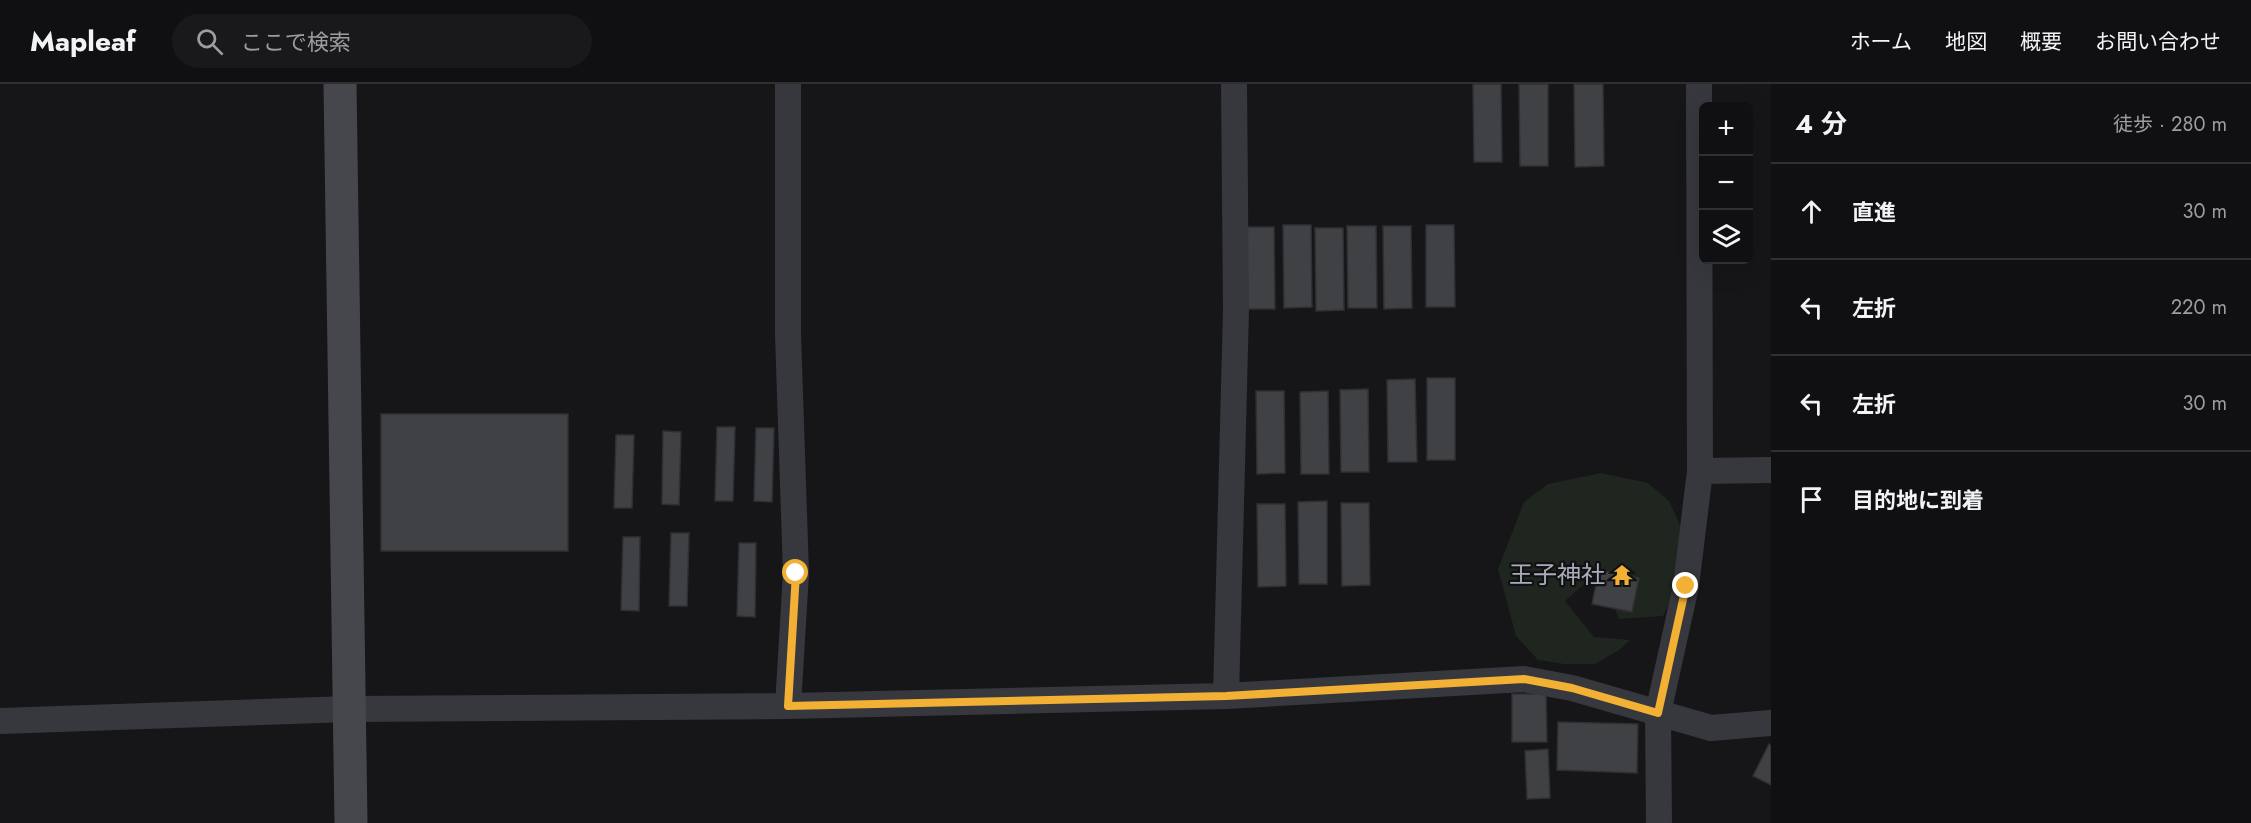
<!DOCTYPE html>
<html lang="ja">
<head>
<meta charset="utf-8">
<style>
  body { margin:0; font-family:Jost,"Noto Sans JP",sans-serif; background:#19191b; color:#f1f3f6 }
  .controls { position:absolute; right:18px; top:18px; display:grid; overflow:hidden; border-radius:9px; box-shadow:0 6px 24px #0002 }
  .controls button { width:54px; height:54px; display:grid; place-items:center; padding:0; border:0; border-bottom:2px solid #303032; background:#101012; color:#f1f3f6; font:30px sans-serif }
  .stop { position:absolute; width:18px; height:18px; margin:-14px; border:4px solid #f2b134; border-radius:50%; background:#fff }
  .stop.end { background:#f2b134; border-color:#fff; box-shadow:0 2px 6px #0008 }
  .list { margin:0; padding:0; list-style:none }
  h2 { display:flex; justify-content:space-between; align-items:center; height:78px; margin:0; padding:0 24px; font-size:26px }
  h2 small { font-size:20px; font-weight:400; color:#9c9d9f }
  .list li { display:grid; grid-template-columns:39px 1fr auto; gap:18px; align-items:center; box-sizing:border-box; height:96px; padding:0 24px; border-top:2px solid #303032 }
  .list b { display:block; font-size:22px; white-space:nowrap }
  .list em { font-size:20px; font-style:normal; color:#9c9d9f }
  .icon { flex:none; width:33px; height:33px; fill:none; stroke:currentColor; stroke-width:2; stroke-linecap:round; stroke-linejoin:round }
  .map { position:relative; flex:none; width:1771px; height:739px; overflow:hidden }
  header { display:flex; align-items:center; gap:36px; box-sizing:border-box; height:84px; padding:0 30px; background:#101012; border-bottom:2px solid #303032 }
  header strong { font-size:28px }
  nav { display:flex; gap:33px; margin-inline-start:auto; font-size:21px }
  .search { width:420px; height:54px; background:#19191b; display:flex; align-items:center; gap:15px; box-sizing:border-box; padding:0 21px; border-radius:33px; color:#9c9d9f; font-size:22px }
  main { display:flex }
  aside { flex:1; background:#101012 }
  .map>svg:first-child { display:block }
</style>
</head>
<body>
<header>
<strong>Mapleaf</strong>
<div class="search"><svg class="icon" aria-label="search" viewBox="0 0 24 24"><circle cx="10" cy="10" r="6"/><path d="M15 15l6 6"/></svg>ここで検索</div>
<nav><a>ホーム</a><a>地図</a><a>概要</a><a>お問い合わせ</a></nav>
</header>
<main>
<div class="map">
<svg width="1771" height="739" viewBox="0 0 1771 739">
  <rect width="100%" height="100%" fill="#161618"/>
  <path fill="#1e261f" d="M1601,389l47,10 21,18 11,24 9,39 -26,52 -44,3 -20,-48 -34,30 29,36 36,3 -11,10 -24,14h-31l-26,-4 -22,-24 -18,-67 26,-67 24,-18z"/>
  <path fill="#404145" stroke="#303034" stroke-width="1.5" d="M1473,0h28l1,78h-28z
    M1519,0h29v82h-28z
    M1574,0h29l1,82 -29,1z
    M1283,141h28l1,82 -28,1z
    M1426,141h28l1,82h-29z
    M1347,142h29l1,82h-29z
    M1383,142h28l1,82 -28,1z
    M1246,143h28l1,82h-28z
    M1315,144h28l1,82 -28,1z
    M1427,294h28v82h-28z
    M1415,295l2,83h-29l-1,-82z
    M1368,305l1,83h-28l-1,-82z
    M1256,307h28l1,82 -28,1z
    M1328,307l1,83h-28l-1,-82z
    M381,330h187v137h-187z
    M717,343h18l-2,74h-18z
    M756,344h18l-2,74 -18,-1z
    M663,347l18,1 -2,73 -17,-1z
    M616,351h18l-2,73h-18z
    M1327,417v83h-28l-1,-82z
    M1341,419h28l1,82 -28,1z
    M1257,420h28l1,82 -28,1z
    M671,449h18l-2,73h-18z
    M623,453h17l-1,74 -18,-1z
    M739,459h17l-1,74 -18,-1z
    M1599,486l40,8 -7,34 -40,-8z
    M1512,610h34l1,48h-35z
    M1558,638l80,2 -1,49 -80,-3z
    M1769,660l2,2v39l-18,-9z
    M1548,665l2,49 -23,1 -2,-48z"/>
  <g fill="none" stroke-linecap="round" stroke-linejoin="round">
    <path stroke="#37383d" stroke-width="26" d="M788,0v250l8,239 -8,133
      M1700,387l71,-1
      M1226,612l10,-386 -2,-226
      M0,637l349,-12 439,-3 438,-10 298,-17 48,9 139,40 60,-5
      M1659,739l-1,-110 28,-127 14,-115 -1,-387"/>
    <path stroke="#45474d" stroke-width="33" d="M340,0l11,739"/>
  </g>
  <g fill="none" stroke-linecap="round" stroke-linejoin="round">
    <path stroke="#f2b134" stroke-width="8" d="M796,489l-8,133 438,-10 298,-17 48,9 86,25 28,-127"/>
  </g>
  <defs>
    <symbol id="temple-bare" viewBox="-9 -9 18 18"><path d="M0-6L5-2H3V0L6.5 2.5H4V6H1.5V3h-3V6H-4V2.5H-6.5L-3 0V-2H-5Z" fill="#f2b134" stroke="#111113" stroke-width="2.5" paint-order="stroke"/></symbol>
  </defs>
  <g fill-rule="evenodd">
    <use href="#temple-bare" x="1607" y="476" width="30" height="30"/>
  </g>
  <g text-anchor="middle" stroke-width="4.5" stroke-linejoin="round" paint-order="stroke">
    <g font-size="24" fill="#a8adb8" stroke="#111113" text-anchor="end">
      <text x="1605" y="499">王子神社</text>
    </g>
  </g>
</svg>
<div class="controls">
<button>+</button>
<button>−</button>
<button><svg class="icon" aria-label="layers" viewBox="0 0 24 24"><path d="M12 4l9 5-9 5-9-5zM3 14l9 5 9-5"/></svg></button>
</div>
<div class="stop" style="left:796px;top:489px"></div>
<div class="stop end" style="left:1686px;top:502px"></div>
</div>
<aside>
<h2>4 分<small>徒歩 · 280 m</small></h2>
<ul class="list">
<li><svg class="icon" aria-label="ahead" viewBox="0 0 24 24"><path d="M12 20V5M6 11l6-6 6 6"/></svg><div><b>直進</b></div><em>30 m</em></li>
<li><svg class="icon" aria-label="left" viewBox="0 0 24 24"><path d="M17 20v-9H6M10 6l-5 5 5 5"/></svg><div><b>左折</b></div><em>220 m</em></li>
<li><svg class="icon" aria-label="left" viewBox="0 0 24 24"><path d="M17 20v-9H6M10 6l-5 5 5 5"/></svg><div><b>左折</b></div><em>30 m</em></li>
<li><svg class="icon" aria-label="arrive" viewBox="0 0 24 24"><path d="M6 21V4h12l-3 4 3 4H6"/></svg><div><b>目的地に到着</b></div></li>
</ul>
</aside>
</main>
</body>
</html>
